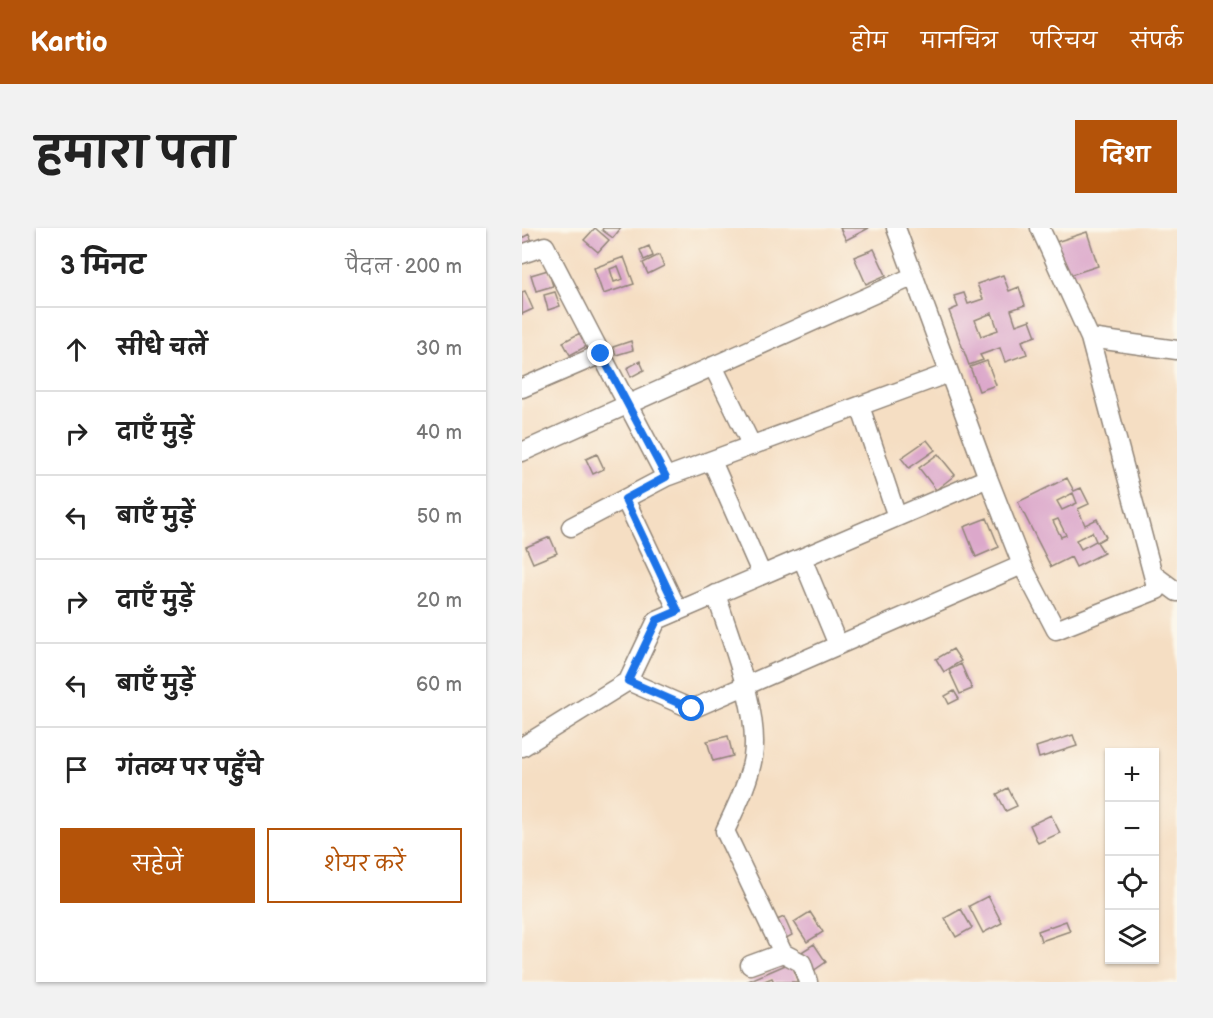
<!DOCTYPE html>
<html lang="hi">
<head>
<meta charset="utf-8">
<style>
  body { margin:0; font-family:"Balsamiq Sans","Playpen Sans Deva",sans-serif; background:#f2f2f2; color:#222 }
  .controls { position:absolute; right:18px; bottom:18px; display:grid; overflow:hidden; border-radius:0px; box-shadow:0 2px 4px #0004 }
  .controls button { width:54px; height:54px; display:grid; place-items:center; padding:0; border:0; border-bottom:2px solid #e0e0e0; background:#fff; color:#222; font:30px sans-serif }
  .stop { position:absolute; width:18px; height:18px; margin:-14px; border:4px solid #1a73e8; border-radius:50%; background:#fff }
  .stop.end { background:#1a73e8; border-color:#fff; box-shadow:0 2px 6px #0008 }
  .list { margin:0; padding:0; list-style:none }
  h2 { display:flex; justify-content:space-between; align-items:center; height:78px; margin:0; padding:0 24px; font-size:26px }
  h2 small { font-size:20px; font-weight:400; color:#767676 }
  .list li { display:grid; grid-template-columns:39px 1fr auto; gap:18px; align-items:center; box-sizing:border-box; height:84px; padding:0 24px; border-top:2px solid #e0e0e0 }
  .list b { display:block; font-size:22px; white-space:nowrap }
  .list em { font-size:20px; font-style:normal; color:#767676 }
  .actions { display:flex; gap:12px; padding:18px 24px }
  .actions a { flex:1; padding:14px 0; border:2px solid #b45309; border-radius:0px; text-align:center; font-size:21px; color:#b45309 }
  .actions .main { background:#b45309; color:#fff }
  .icon { flex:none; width:33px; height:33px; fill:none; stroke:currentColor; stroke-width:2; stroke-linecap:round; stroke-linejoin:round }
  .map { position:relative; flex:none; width:655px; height:754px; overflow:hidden; border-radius:0px }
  header { display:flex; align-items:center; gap:36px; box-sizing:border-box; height:84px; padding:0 30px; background:#b45309; color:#fff }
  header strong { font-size:28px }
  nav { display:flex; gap:33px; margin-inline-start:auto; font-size:21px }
  .intro { display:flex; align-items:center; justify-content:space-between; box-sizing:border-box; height:144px; padding:0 36px }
  h1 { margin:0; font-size:42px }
  .button { padding:15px 27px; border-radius:0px; background:#b45309; color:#fff; font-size:21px; font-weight:700 }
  main { display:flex; gap:36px; padding:0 36px }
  aside { flex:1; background:#fff; border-radius:0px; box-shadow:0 2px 4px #0004 }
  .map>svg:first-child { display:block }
</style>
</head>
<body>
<header>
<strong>Kartio</strong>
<nav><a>होम</a><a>मानचित्र</a><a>परिचय</a><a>संपर्क</a></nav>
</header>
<div class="intro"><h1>हमारा पता</h1><a class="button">दिशा</a></div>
<main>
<aside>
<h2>3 मिनट<small>पैदल · 200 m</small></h2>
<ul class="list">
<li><svg class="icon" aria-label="ahead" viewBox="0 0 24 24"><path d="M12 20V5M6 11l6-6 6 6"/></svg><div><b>सीधे चलें</b></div><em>30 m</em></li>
<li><svg class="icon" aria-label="right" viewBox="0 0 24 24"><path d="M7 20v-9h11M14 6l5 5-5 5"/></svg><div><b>दाएँ मुड़ें</b></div><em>40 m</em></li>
<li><svg class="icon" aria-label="left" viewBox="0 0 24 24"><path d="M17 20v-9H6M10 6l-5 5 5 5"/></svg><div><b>बाएँ मुड़ें</b></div><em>50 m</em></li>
<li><svg class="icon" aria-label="right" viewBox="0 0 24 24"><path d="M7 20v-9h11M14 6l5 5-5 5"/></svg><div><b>दाएँ मुड़ें</b></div><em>20 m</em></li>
<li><svg class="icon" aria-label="left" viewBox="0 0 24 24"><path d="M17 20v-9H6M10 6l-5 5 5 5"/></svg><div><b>बाएँ मुड़ें</b></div><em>60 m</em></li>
<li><svg class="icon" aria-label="arrive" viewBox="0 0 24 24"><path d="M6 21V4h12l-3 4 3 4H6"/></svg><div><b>गंतव्य पर पहुँचे</b></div></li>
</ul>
<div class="actions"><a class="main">सहेजें</a><a>शेयर करें</a></div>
</aside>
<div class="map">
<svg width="655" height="754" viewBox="0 0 655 754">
  <rect width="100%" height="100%" fill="#fbf7ec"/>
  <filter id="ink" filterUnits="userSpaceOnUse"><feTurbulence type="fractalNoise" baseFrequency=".0167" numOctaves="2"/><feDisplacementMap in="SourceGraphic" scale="12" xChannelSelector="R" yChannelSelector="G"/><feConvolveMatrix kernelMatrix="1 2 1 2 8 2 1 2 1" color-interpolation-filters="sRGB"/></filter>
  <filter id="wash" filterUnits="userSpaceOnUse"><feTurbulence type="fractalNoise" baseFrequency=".008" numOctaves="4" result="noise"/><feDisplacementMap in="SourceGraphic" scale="24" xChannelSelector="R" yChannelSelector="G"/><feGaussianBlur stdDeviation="1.35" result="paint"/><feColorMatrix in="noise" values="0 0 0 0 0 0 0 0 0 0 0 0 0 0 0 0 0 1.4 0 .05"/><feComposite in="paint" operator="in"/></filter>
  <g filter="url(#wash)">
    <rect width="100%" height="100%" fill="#f5dec3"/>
    <g id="blocks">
      <path fill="#dca8cb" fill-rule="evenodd" d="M73,0l14,12 -11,12 -14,-12z
        M81,0h18l-8,10 -11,-8z
        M318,0h29l-23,12z
        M565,4l11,34 -31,10 -11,-34z
        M7,6l5,12 -12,5v-13z
        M127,18l4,10 -9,4 -4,-10z
        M352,21l12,26 -20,9 -12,-27z
        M137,27l5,11 -16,8 -5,-11z
        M102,29l10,27 -31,10 -9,-26zM96,38l5,13 -9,3 -4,-13z
        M26,42l5,16 -17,5 -5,-16z
        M481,47l6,16 10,-4 6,18 -14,5 5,15 14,-5 6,16 -14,5 5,13 -22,8 -5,-14 -20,7 3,5 -14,5 -20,-54 9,-4 -4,-11 10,-3 4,11 15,-5 -6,-15zM470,85l6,17 -17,6 -6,-16z
        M3,63l8,18 -11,5v-22z
        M33,64l5,14 -12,4 -4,-15z
        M58,105l7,13 -17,9 -7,-13z
        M109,113l2,9 -17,5 -3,-8z
        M118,133l4,9 -13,7 -4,-9z
        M465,133l9,24 -17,6 -9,-24z
        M405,212l8,10 -26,18 -8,-10z
        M75,226l7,15 -11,5 -7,-15z
        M416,226l17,21 -19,15 -17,-22z
        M545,250l7,13 7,-3 8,16 -11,5 7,16 12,-6 9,18 -9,5 7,11 -28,14 -5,-10 -20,10 -33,-65zM551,265l4,10 -15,7 -5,-9zM536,291l8,16 -5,2 -8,-16zM570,304l4,9 -15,8 -5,-9z
        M465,290l12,29 -23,10 -12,-30z
        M28,309l7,16 -24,10 -7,-16z
        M431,421l8,12 -17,11 -8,-13z
        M439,436l11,25 -12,5 -11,-24z
        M432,463l5,8 -10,5 -4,-8z
        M551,507l4,11 -38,12 -3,-11z
        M206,508l5,20 -20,5 -6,-20z
        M486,560l9,18 -11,5 -9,-17z
        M529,587l9,18 -22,10 -8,-18z
        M466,668l14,27 -19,10 -14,-27z
        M439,681l11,19 -16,9 -11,-19z
        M288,684l13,20 -16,10 -13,-20z
        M262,689l8,18 -13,7 -9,-19z
        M544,693l4,10 -29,10 -3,-10z
        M292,716l12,18 -13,9 -13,-18z
        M268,735l8,19h-24l-2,-4 -10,4h-16z"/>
    </g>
  </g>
  <g filter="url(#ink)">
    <use href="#blocks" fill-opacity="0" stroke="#908477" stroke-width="1.5"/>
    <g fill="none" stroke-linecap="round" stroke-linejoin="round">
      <defs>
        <path id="minor" d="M374,0l92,250
          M518,0l50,110 87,12
          M0,26l23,-8 56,108
          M191,138l39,80
          M0,160l79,-34 65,123
          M338,178l37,111
          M0,224l392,-176
          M190,233l50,114
          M103,271l53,112
          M49,299l95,-50 283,-104
          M280,330l36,87
          M632,347l23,17
          M194,366c14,45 44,117 37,163 -4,25 -17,50 -28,74l58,122 -33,12
          M106,453l64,28 330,-144 34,65 101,-40 -67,-252
          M0,519l106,-66 29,-61 331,-142 34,87
          M261,725l19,10 6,19"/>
      </defs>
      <use href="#minor" stroke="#908477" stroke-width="21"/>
      <use href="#minor" stroke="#fff" stroke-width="18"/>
    </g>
  </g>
  <g fill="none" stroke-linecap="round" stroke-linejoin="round" filter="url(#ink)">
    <path stroke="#1a73e8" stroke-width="8" d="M79,126l65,123 -41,22 53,112 -21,9 -29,61 64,28"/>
  </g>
</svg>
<div class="controls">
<button>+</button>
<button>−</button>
<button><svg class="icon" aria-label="locate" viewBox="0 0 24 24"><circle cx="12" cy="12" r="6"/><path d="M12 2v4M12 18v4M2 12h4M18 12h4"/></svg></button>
<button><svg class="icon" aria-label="layers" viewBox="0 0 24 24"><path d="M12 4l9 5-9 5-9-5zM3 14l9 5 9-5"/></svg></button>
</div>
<div class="stop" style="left:170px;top:481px"></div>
<div class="stop end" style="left:79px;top:126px"></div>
</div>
</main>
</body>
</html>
